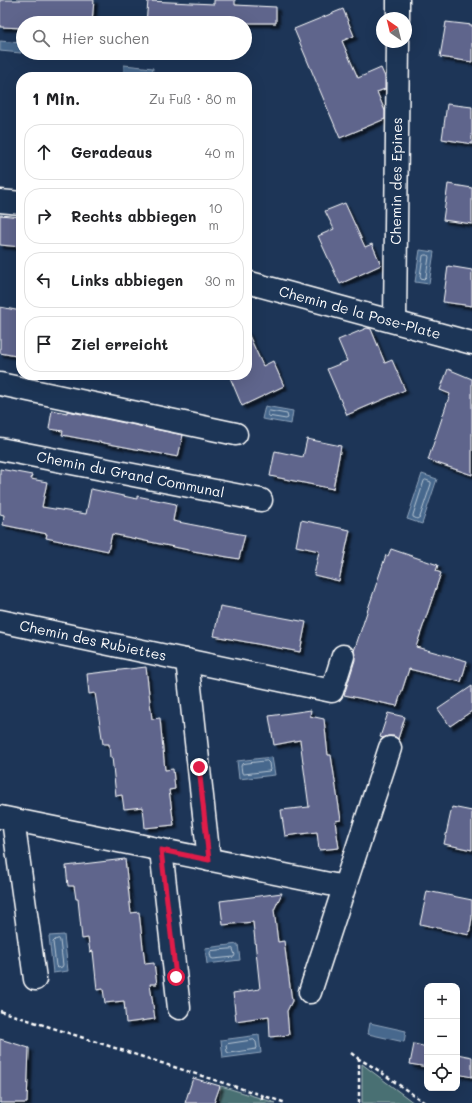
<!DOCTYPE html>
<html lang="de">
<head>
<meta charset="utf-8">
<style>
  body { margin:0; font-family:Mali,sans-serif; background:#f6f6f6; color:#202124 }
  .controls { position:absolute; right:12px; bottom:12px; display:grid; overflow:hidden; border-radius:8px; box-shadow:0 4px 16px #0002 }
  .controls button { width:36px; height:36px; display:grid; place-items:center; padding:0; border:0; border-bottom:1px solid #e0e0e0; background:#fff; color:#202124; font:20px sans-serif }
  .compass { position:absolute; left:376px; top:12px; width:36px; height:36px; border-radius:50%; background:#fff; box-shadow:0 4px 16px #0002; rotate:325deg }
  .stop { position:absolute; width:12px; height:12px; margin:-9px; border:3px solid #e11d48; border-radius:50%; background:#fff }
  .stop.end { background:#e11d48; border-color:#fff; box-shadow:0 1px 4px #0008 }
  .list { margin:0; padding:0; list-style:none }
  h2 { display:flex; justify-content:space-between; align-items:center; height:52px; margin:0; padding:0 16px; font-size:17px }
  h2 small { font-size:13px; font-weight:400; color:#757577 }
  .list li { display:grid; grid-template-columns:26px 1fr auto; gap:12px; align-items:center; box-sizing:border-box; height:56px; margin:0 8px 8px; padding:0 8px; border:1px solid #e0e0e0; border-radius:16px }
  .list b { display:block; font-size:15px; white-space:nowrap }
  .list em { font-size:13px; font-style:normal; color:#757577 }
  .icon { flex:none; width:22px; height:22px; fill:none; stroke:currentColor; stroke-width:2; stroke-linecap:round; stroke-linejoin:round }
  .map { position:relative; flex:none; width:472px; height:1103px; overflow:hidden }
  .search { position:absolute; background:#fff; box-shadow:0 4px 16px #0002; left:16px; top:16px; width:236px; height:44px; display:flex; align-items:center; gap:10px; box-sizing:border-box; padding:0 14px; border-radius:22px; color:#757577; font-size:15px }
  .panel { position:absolute; background:#fff; box-shadow:0 4px 16px #0002; left:16px; top:72px; width:236px; height:308px; border-radius:16px }
  .map>svg:first-child { display:block }
</style>
</head>
<body>
<div class="map">
<svg width="472" height="1103" viewBox="0 0 472 1103">
  <defs>
    <filter id="shadow"><feDropShadow dx="3.5" dy="3.5" stdDeviation="1" flood-color="#0009"/></filter>
  </defs>
  <rect width="100%" height="100%" fill="#1d3557"/>
  <filter id="ink" filterUnits="userSpaceOnUse"><feTurbulence type="fractalNoise" baseFrequency=".025" numOctaves="2"/><feDisplacementMap in="SourceGraphic" scale="8" xChannelSelector="R" yChannelSelector="G"/><feConvolveMatrix kernelMatrix="1 2 1 2 8 2 1 2 1" color-interpolation-filters="sRGB"/></filter>
  <g filter="url(#ink)">
    <path fill="#4a7073" stroke="#a4b8b9" d="M362,1064l52,39h-52z
      M221,1086l55,17h-57z"/>
    <path fill="#46688d" stroke="#90a4bb" d="M0,41l21,2v10l-21,-2z
      M124,65l29,3 -1,9h-29z
      M420,250l14,2 -5,32 -14,-2z
      M265,406l28,5 -2,13 -29,-5z
      M422,474l15,5 -15,45 -15,-5z
      M272,757l3,18 -36,4 -2,-18z
      M64,935l4,36 -15,2 -4,-37z
      M238,944l2,16 -33,4 -2,-16z
      M370,1023l36,8 -2,11 -36,-8z
      M259,1035l2,18 -38,5 -2,-18z"/>
    <g fill="none" stroke-linecap="round" stroke-linejoin="round">
      <path stroke="#b5c3d1" stroke-width="1" d="M425,255h3l1,2 -3,20 -2,2 -3,-1 -1,-2 3,-20z
        M270,411l17,3 1,4 -2,1 -18,-3v-4z
        M426,480l5,2v2l-11,33 -3,2 -4,-2v-2l11,-34z
        M267,761l2,2 1,7 -1,1 -25,3 -2,-1 -1,-7 1,-2z
        M59,939l1,2 3,24 -1,2 -4,1 -2,-2 -3,-24 2,-2z
        M233,949l2,6 -1,2 -21,2 -2,-1 -1,-5 1,-2z
        M254,1040l2,2 1,6 -1,1 -27,4 -2,-1 -1,-7 1,-1z"/>
    </g>
    <path fill="#5f658c" stroke="#fff" filter="url(#shadow)" d="M0,0h94l-2,23h-69v5l-23,-1z
      M214,0h21v5l41,2v16h-130l2,-22 66,3z
      M343,9l11,27 -12,5 16,37 23,-10 4,9v12l-8,3 8,19v8l-45,19 -46,-109z
      M446,22l26,3v37l-32,-5z
      M447,104l25,3v37l-30,-5z
      M448,184l24,4v36l-29,-4z
      M345,203l20,44 7,-3 9,21 -41,19 -22,-48 16,-7 -9,-18z
      M0,215l21,2v30l-21,-2z
      M448,266l24,4v36l-29,-4z
      M0,307l21,4v46l-21,-4z
      M367,328l4,1 14,34 7,-3 13,30 -58,25 -20,-46 20,-8 -9,-21z
      M247,331l16,35 10,-5 11,25 -42,20 -13,-31h18z
      M448,369l24,10v96l-44,-15 22,-66 -10,-4z
      M52,410l15,3v-2l116,24 -5,22 -116,-22 1,-4 -14,-2z
      M307,439l34,7 -8,43 -63,-13 5,-25 28,6z
      M0,469l32,6 -1,4 16,3 -5,25 44,7 5,-25 46,10v-3l39,8 -3,17 72,14 -6,24 -46,-8 -81,-17 -4,17 -62,-13 1,-4 -44,-9 1,-10 -4,-1z
      M301,520l49,10 -11,51 -25,-6 5,-24 -23,-5z
      M391,549l47,16 -2,6 5,2 -25,74 51,14 -6,21 -52,-13 -12,37 -53,-11 11,-35 -1,-9 32,-96 2,1z
      M220,606l86,16 -6,30 -86,-16z
      M146,667l6,52 8,-1 5,52 8,-1 2,20 -6,1 5,35 -29,3 -2,-21 -19,2 -2,-14 -6,1 -4,-39 -2,1 -1,-14h-6l-8,-51 -6,1 -2,-20z
      M472,686v25l-22,15 -12,-17z
      M311,710l-1,6 14,3 4,36h3l10,65 -6,1 4,27 -20,2 -2,-18 -32,4 -4,-26 28,-3 -9,-67 -26,5 -5,-29z
      M388,713l17,4 -7,22 -4,-3h-6l-5,2 -3,-1z
      M452,807l20,4v39l-28,-6z
      M125,859l6,54 8,-1 6,52 9,-1 3,21h-7l5,35 -29,4 -2,-22 -19,2 -2,-14 -6,1 -4,-39 -3,1 -2,-14 -6,1 -4,-40h-2l-2,-13h-6l-2,-20z
      M427,891l45,9v18l-3,17 -49,-11z
      M282,893l-8,17 4,32 6,-1 8,60 -5,10 2,24 -19,2 -1,-21 -33,5 -3,-28 27,-4 -7,-67 -30,3 -3,-24z
      M0,1039l29,9 -2,55h-27z
      M414,1044l13,3v20l-17,-3z
      M457,1054l15,3v20l-15,-3z
      M193,1078l27,8 -6,17h-29z"/>
    <g fill="none" stroke-linecap="round" stroke-linejoin="round">
      <defs>
        <g id="minor">
          <path d="M398,18v-18"/>
          <path d="M0,201l21,2"/>
          <path id="s1" d="M247,282l225,61"/>
          <path id="s2" d="M395,321l3,-279"/>
          <path d="M0,384l236,50"/>
          <path id="s3" d="M0,449l261,51"/>
          <path id="s4" d="M0,621l332,70 11,-35"/>
          <path d="M187,660l22,200"/>
          <path d="M0,817l344,70"/>
          <path d="M13,820l22,159"/>
          <path d="M161,850l18,158"/>
          <path d="M310,992l80,-244"/>
        </g>
      </defs>
      <use href="#minor" stroke="#fff" stroke-width="25"/>
      <path stroke="#fff" stroke-width="2.5" stroke-dasharray="4 3" stroke-linecap="butt" d="M0,1011l286,92
        M351,1053l8,6
        M262,1096v7
        M359,1103v-44l16,9 50,35"/>
      <use href="#minor" stroke="#1d3557" stroke-width="22"/>
    </g>
  </g>
  <g fill="none" stroke-linecap="round" stroke-linejoin="round" filter="url(#ink)">
    <path stroke="#e11d48" stroke-width="5" d="M176,977l-15,-127 48,10 -10,-93"/>
  </g>
  <g text-anchor="middle" stroke-width="3" stroke-linejoin="round" paint-order="stroke">
    <g font-size="14" fill="#fff" stroke="#1d3557">
      <text dy="5" stroke="none"><textPath href="#s2" startOffset="140">Chemin des Epines</textPath></text>
      <text dy="5" stroke="none"><textPath href="#s1" startOffset="117">Chemin de la Pose-Plate</textPath></text>
      <text dy="5" stroke="none"><textPath href="#s3" startOffset="133">Chemin du Grand Communal</textPath></text>
      <text dy="5" stroke="none"><textPath href="#s4" startOffset="95">Chemin des Rubiettes</textPath></text>
    </g>
  </g>
</svg>
<div class="controls">
<button>+</button>
<button>−</button>
<button><svg class="icon" aria-label="locate" viewBox="0 0 24 24"><circle cx="12" cy="12" r="6"/><path d="M12 2v4M12 18v4M2 12h4M18 12h4"/></svg></button>
</div>
<svg class="compass" viewBox="-18 -18 36 36"><path d="M0-13l5 13h-10z" fill="#e53935"/><path d="M0 13l5-13h-10z" fill="#757577"/></svg>
<div class="stop" style="left:176px;top:977px"></div>
<div class="stop end" style="left:199px;top:767px"></div>
<div class="search"><svg class="icon" aria-label="search" viewBox="0 0 24 24"><circle cx="10" cy="10" r="6"/><path d="M15 15l6 6"/></svg>Hier suchen</div>
<section class="panel">
<h2>1 Min.<small>Zu Fuß · 80 m</small></h2>
<ul class="list">
<li><svg class="icon" aria-label="ahead" viewBox="0 0 24 24"><path d="M12 20V5M6 11l6-6 6 6"/></svg><div><b>Geradeaus</b></div><em>40 m</em></li>
<li><svg class="icon" aria-label="right" viewBox="0 0 24 24"><path d="M7 20v-9h11M14 6l5 5-5 5"/></svg><div><b>Rechts abbiegen</b></div><em>10 m</em></li>
<li><svg class="icon" aria-label="left" viewBox="0 0 24 24"><path d="M17 20v-9H6M10 6l-5 5 5 5"/></svg><div><b>Links abbiegen</b></div><em>30 m</em></li>
<li><svg class="icon" aria-label="arrive" viewBox="0 0 24 24"><path d="M6 21V4h12l-3 4 3 4H6"/></svg><div><b>Ziel erreicht</b></div></li>
</ul>
</section>
</div>
</body>
</html>
